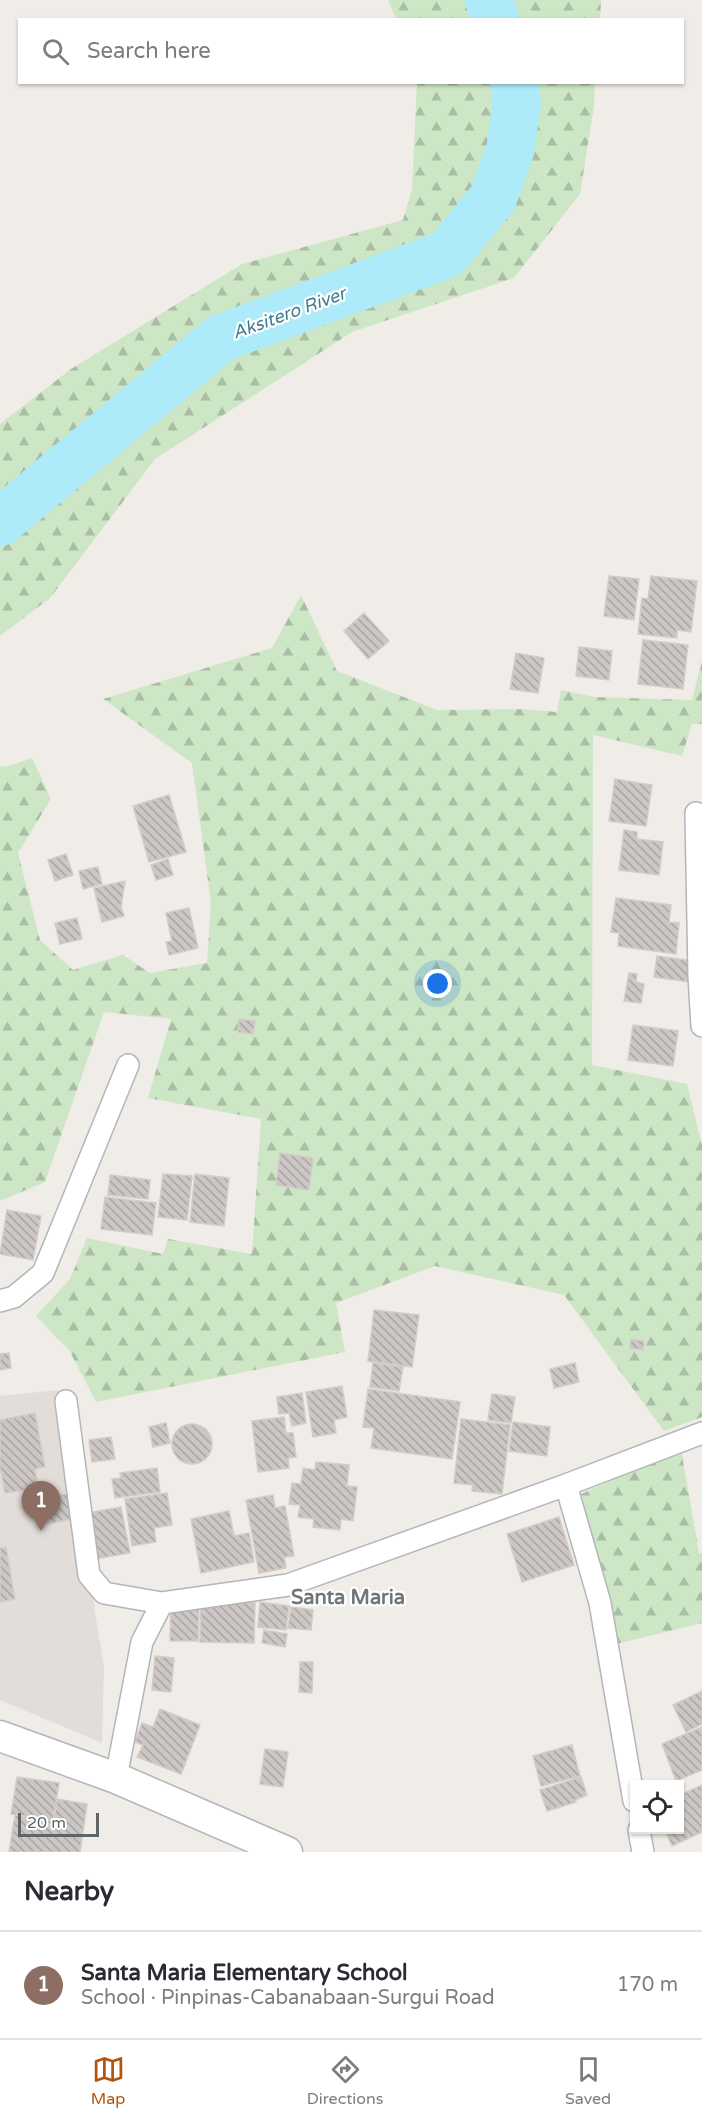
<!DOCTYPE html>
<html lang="en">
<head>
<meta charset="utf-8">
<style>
  body { margin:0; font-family:"Varela Round",sans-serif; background:#f2f2f3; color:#2b2b33 }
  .controls { position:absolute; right:18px; bottom:18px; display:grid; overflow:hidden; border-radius:0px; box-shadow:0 2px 4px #0004 }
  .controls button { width:54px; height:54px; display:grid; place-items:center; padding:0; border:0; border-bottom:2px solid #e1e1e2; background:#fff; color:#2b2b33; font:30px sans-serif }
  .scale { position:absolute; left:18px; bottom:15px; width:81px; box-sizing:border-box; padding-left:6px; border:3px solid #5f6467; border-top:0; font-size:16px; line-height:21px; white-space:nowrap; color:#5f6467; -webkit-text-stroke:4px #fff; paint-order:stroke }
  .you { position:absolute; left:438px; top:984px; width:21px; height:21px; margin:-15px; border:4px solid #fff; border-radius:50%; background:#1a73e8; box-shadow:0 0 0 9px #1a73e833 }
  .badge { display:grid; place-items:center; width:39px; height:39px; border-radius:50%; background:#b45309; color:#fff; font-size:20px; font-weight:700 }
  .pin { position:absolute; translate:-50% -50px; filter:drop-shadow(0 2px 3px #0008) }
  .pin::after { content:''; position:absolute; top:32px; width:21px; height:18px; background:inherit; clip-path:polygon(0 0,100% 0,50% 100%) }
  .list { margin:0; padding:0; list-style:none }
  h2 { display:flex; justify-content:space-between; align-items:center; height:78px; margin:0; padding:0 24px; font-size:26px }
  h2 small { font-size:20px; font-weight:400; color:#7c7c81 }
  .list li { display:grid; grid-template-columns:39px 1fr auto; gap:18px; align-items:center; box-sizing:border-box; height:108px; padding:0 24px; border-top:2px solid #e1e1e2 }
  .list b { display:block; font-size:22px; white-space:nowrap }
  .list p { margin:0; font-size:20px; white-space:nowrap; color:#7c7c81 }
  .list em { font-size:20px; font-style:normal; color:#7c7c81 }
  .icon { flex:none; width:33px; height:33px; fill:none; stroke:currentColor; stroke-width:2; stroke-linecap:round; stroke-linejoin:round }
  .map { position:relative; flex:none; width:702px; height:1852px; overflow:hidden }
  .search { position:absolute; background:#fff; box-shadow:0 2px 4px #0004; left:18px; right:18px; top:18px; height:66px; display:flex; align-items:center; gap:15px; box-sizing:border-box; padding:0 21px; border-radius:0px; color:#7c7c81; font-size:22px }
  .sheet { height:186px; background:#fff }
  nav { display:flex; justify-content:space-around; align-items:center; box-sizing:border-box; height:84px; border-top:2px solid #e1e1e2; background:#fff; font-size:16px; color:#7c7c81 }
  nav a { display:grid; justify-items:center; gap:3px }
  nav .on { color:#b45309 }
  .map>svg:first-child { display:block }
</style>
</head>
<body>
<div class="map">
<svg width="702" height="1852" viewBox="0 0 702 1852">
  <defs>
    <pattern id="forest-firs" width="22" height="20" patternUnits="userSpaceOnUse" patternTransform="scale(1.5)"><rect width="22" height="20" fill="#cde6c6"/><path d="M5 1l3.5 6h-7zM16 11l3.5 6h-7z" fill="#aabea5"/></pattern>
    <pattern id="building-back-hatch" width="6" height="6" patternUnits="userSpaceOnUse" patternTransform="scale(1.5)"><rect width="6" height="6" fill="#ccc7c4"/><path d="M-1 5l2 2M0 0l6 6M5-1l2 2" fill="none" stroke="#a9a5a3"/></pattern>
  </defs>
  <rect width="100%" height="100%" fill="#f0ece7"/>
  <path fill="#e3ddd9" d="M58,1390l46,276 -2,77 -102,-43v-304z"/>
  <path fill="url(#forest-firs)" d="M388,0h213l-1,20 -204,-1z
    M417,83h178l-1,23 -14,88 -66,84 -162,54 -197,127 -105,139 -50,38v-212l71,-55 171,-105 161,-44 9,-31z
    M301,595l36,76 100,39 85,-1 35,3 4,-22 33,7 98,3 10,-39v63h-10l-10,32 -89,-21 -1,330 95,19 15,61v272l-38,14 -100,-136 -129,-29 -99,37 9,49 -249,50 -27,-52 -33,-34 34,-37 17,-41 76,16 5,-15 84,15 9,-135 -113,-21 23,-79 -67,-7 -59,170 -45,19v-435l5,1 27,-9 19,41 -33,54 22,87 33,30 50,-15 27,18 57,-10 4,-60 -19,-140 -89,-64 169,-51z
    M681,1449l18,104h3v70l-86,21 -37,-149z"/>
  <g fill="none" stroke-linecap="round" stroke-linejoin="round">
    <path stroke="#adebfa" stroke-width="48" d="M489,0l6,20
      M0,522l221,-184 226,-84 46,-56 17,-47 7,-48 -3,-21"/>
  </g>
  <path fill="url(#building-back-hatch)" stroke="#d4ccc6" stroke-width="1.5" d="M609,576l30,3 -5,41 -30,-4z
    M651,576l46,5 -6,51 -14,-2v8l-39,-4 4,-36 6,1z
    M364,613l25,28 -21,18 -24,-28z
    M643,640l45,5 -5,44 -45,-5z
    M579,647l33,4 -3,29 -33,-4z
    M516,653l28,5 -6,35 -28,-4z
    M615,779l37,6 -6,41 -37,-5z
    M169,795l17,57 -37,10 -16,-56z
    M624,830l13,2v7l26,3 -4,33 -40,-5z
    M66,854l7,21 -18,6 -7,-21z
    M168,859l5,16 -17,5 -5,-15z
    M98,867l4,17 -19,5 -4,-18z
    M125,881l-4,26 3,9 -22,6 -8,-34z
    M616,898l55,7 -2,17 10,1 -3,31 -58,-8 1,-13 -8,-1z
    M189,908l9,40 -29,7 -3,-13 6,-1 -6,-28z
    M77,918l5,21 -22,5 -5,-21z
    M657,956l36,5 -3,21 -36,-5z
    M629,973l8,1 -1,8 8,2 -3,19 -17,-2z
    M239,1019l16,2 -2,13 -15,-2z
    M633,1025l45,6 -5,35 -45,-6z
    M280,1153l33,5 -4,32 -33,-5z
    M163,1174l29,2 -5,44 -29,-3z
    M195,1174l34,4 -5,48 -34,-4z
    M110,1175l40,5 -2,19 -40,-4z
    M105,1197l51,6 -4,32 -51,-6z
    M7,1210l34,6 -8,44 -33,-6z
    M374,1310l45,5 -7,52 -44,-6z
    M631,1339l13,2 -1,9 -13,-2z
    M9,1353l2,15 -11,2v-16z
    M373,1363l30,4 -4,24 -29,-4z
    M575,1363l4,19 -25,6 -4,-19z
    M342,1386l5,31 -13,3 2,13 -23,4 -7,-45z
    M368,1389l92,13 -8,57 -81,-11 3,-20 -11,-1z
    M302,1393l4,30 -14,3 -3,-13 -10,1 -2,-17z
    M492,1394l23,3 -4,26 -23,-3z
    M35,1413l10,54 -10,2 3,19 -33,5 -5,-26v-47z
    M284,1417l2,16h7l3,24 -8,1 1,10 -31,4 -6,-51z
    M461,1419l49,6 -8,69 -30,-3 1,-6 -19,-2z
    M513,1422l37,5 -3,29 -38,-5z
    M166,1423l4,20 -17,4 -4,-20z
    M172 1444a20 20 0 1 1 40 0a20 20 0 1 1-40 0Z
    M111,1437l4,22 -23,3 -3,-22z
    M316,1462l33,3 -2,21 10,1 -4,34 -12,-2 -1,11 -27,-3 1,-8 -16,-2 2,-12 -11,-1 3,-21 9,1 2,-16 12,2z
    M157,1468l3,24 -45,6 -3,-19 9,-1 -1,-5z
    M73,1493l4,25 -30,6 -4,-26z
    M167,1493l5,32 -18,3 2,14 -24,4 -7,-47z
    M273,1495l2,13 10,-2 9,50 -10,1 2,11 -27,5 -13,-73z
    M121,1507l9,46 -35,6 -8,-46z
    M229,1511l5,25 15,-3 5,29 -53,11 -10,-54z
    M559,1517l15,48 -52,17 -15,-48z
    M6,1547l9,52 -15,3v-54z
    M201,1602l54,1 -1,40 -54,-1z
    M260,1602l29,4 -3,24 -28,-3z
    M171,1606h28l-1,35h-28z
    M291,1607l22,3 -2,20 -23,-2z
    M264,1630l23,4 -2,13 -23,-4z
    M155,1656l19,2 -3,34 -19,-2z
    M300,1662h13l-1,31 -13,-1z
    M702,1691v33l-16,8 -13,-27z
    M160,1709l40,16 -19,49 -44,-17 6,-12 -8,-3 7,-19 11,4z
    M702,1727v43l-26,11 -14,-37z
    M572,1745l8,31 -39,10 -8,-30z
    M265,1749l23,3 -5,35 -23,-3z
    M17,1777l42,6 -6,37 -42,-6z
    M581,1777l6,18 -12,5 1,2 -29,9 -7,-21z
    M702,1785v47l-30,14 -7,-16h15v-35z
    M57,1799l30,5 -7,48h-71l6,-37 39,6z"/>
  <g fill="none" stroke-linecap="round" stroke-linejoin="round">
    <defs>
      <path id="street" d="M696,813l3,163 3,50
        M0,1301l14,-4 29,-24 85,-208
        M66,1401l23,174 15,18 58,10
        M566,1485l34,118 34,198
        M116,1778l26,-136 20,-39 126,-18 278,-100 136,-52
        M639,1830l4,22"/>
      <path id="secondary" d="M0,1736l116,42 171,74"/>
    </defs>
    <use href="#street" stroke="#b2b6b9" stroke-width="24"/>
    <use href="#secondary" stroke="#b1b6b9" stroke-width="33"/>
    <use href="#street" stroke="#fff" stroke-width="21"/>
    <use href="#secondary" stroke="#fff" stroke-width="30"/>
  </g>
  <g text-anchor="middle" stroke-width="4.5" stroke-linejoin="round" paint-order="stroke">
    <g font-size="18" font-style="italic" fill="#407c93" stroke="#fff">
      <text transform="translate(289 313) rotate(-20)" y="6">Aksitero River</text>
    </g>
    <g font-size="20" font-weight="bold" fill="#707679" stroke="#fff">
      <text x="348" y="1604">Santa Maria</text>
    </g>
  </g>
</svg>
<div class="controls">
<button><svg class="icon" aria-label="locate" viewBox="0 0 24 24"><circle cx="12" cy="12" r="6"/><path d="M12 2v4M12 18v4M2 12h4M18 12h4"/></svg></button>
</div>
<div class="scale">20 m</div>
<div class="you"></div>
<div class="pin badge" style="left:41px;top:1531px;background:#8d6e63">1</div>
<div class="search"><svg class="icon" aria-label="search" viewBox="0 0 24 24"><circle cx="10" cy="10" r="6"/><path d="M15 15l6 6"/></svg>Search here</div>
</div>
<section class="sheet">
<h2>Nearby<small></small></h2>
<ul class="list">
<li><span class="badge" style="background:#8d6e63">1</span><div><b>Santa Maria Elementary School</b><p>School · Pinpinas-Cabanabaan-Surgui Road</p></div><em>170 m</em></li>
</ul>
</section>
<nav>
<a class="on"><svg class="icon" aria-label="map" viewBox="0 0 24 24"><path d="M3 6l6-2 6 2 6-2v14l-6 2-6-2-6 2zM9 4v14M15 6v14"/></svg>Map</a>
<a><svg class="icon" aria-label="directions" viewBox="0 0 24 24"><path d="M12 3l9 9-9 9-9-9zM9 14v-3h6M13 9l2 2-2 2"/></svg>Directions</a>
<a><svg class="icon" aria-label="saved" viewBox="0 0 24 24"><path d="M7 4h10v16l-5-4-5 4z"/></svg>Saved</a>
</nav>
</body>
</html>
